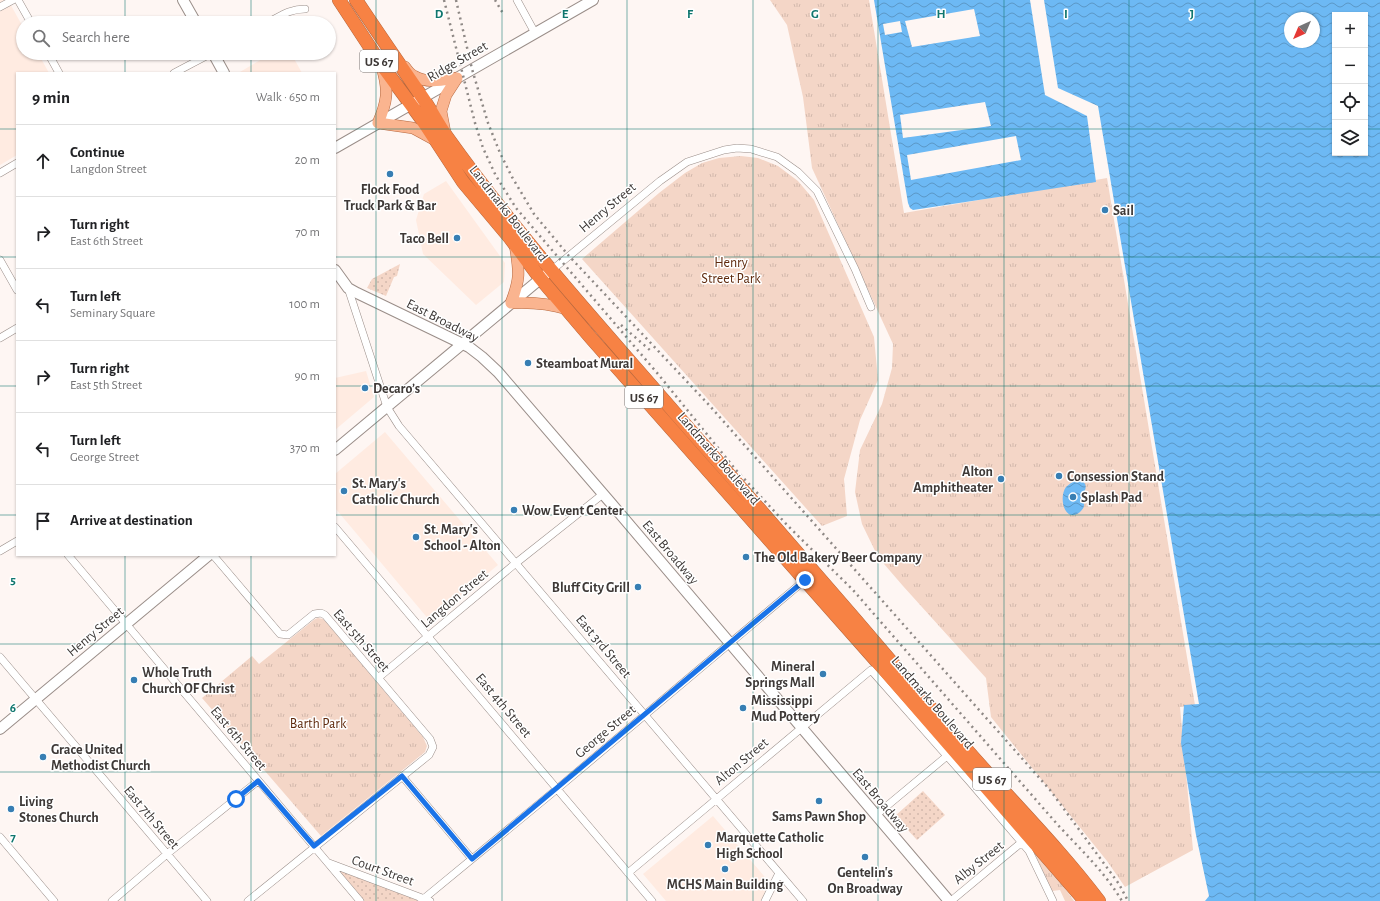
<!DOCTYPE html>
<html lang="en">
<head>
<meta charset="utf-8">
<style>
  body { margin:0; font-family:"Alegreya Sans",sans-serif; background:#f2f2f2; color:#202124 }
  .controls { position:absolute; right:12px; top:12px; display:grid; overflow:hidden; border-radius:0px; box-shadow:0 1px 3px #0004 }
  .controls button { width:36px; height:36px; display:grid; place-items:center; padding:0; border:0; border-bottom:1px solid #e0e0e0; background:#fff; color:#202124; font:20px sans-serif }
  .compass { position:absolute; left:1284px; top:12px; width:36px; height:36px; border-radius:50%; background:#fff; box-shadow:0 1px 3px #0004; rotate:224deg }
  .stop { position:absolute; width:12px; height:12px; margin:-9px; border:3px solid #1a73e8; border-radius:50%; background:#fff }
  .stop.end { background:#1a73e8; border-color:#fff; box-shadow:0 1px 4px #0008 }
  .list { margin:0; padding:0; list-style:none }
  h2 { display:flex; justify-content:space-between; align-items:center; height:52px; margin:0; padding:0 16px; font-size:17px }
  h2 small { font-size:13px; font-weight:400; color:#757577 }
  .list li { display:grid; grid-template-columns:26px 1fr auto; gap:12px; align-items:center; box-sizing:border-box; height:72px; padding:0 16px; border-top:1px solid #e0e0e0 }
  .list b { display:block; font-size:15px; white-space:nowrap }
  .list p { margin:0; font-size:13px; white-space:nowrap; color:#757577 }
  .list em { font-size:13px; font-style:normal; color:#757577 }
  .icon { flex:none; width:22px; height:22px; fill:none; stroke:currentColor; stroke-width:2; stroke-linecap:round; stroke-linejoin:round }
  .map { position:relative; flex:none; width:1380px; height:901px; overflow:hidden }
  .search { position:absolute; background:#fff; box-shadow:0 1px 3px #0004; left:16px; top:16px; width:320px; height:44px; display:flex; align-items:center; gap:10px; box-sizing:border-box; padding:0 14px; border-radius:22px; color:#757577; font-size:15px }
  .panel { position:absolute; background:#fff; box-shadow:0 1px 3px #0004; left:16px; top:72px; width:320px; height:484px; border-radius:0px }
  .map>svg:first-child { display:block }
</style>
</head>
<body>
<div class="map">
<svg width="1380" height="901" viewBox="0 0 1380 901">
  <defs>
    <pattern id="grass-dots" width="8" height="8" patternUnits="userSpaceOnUse"><rect width="8" height="8" fill="#f4d6c7"/><path d="M2 2h.1M6 6h.1" fill="none" stroke="#d2b8ac" stroke-width="1.8" stroke-linecap="round"/></pattern>
    <pattern id="park-tufts" width="24" height="20" patternUnits="userSpaceOnUse"><rect width="24" height="20" fill="#f4d6c7"/><path d="M3 7l-1-3M5 7V3M7 7l1-3M15 17l-1-3M17 17v-4M19 17l1-3" fill="none" stroke="#d2b8ac"/></pattern>
    <pattern id="water-waves" width="16" height="10" patternUnits="userSpaceOnUse"><rect width="16" height="10" fill="#6db9f4"/><path d="M0 5q4-4 8 0t8 0" fill="none" stroke="#5b97c6"/></pattern>
  </defs>
  <rect width="100%" height="100%" fill="#fef6f3"/>
  <path fill="#ffebe1" d="M0,0h8l15,27v26h15l11,20h-32v82l-17,10z
    M272,53h19l11,20h-61l-1,-1z
    M446,181l59,82 -1,19 -28,23 -53,-51 -7,-34 8,-26z
    M366,371l8,26 -39,33v-52z
    M385,432l113,133 -68,56 -95,-113v-34z
    M713,816l56,66 -8,19h-95l-23,-27z"/>
  <path fill="url(#grass-dots)" d="M400,264l-3,12 -3,1 -8,19 -19,-8 5,-9z
    M923,791l22,24 -28,25 -22,-24z
    M333,867l86,33 -2,1h-54z"/>
  <path fill="url(#park-tufts)" d="M770,0h99l35,213 203,-35 88,527 -15,2 13,143 -68,37 -18,-26 -116,-144 -5,-39 -83,-92 -25,-29 -16,-33 -7,-32 5,-42 22,-46 10,-36 1,-24 -81,-176 -9,-71 -16,-72z
    M741,156l17,2 20,8 20,15 16,19 60,137 4,43 -18,40 -16,59 3,37 -25,10 -240,-267 77,-66 26,-20 17,-10 17,-5z
    M318,618l5,1 5,5 95,113 4,9 -2,6 -104,84 -119,-138 50,-42 7,8 56,-45z
    M1034,852l18,18 22,31h-9l-5,-11 -8,1z"/>
  <path fill="url(#water-waves)" fill-rule="evenodd" d="M874,0h156l15,95 42,21 9,66 -183,28 -3,-2 -2,-5z
    M1044,0h336v901h-175l4,-5 -13,-61 -15,-92 3,-38 15,-1 -101,-598 -40,-18zM1335,15h30v138h-30zM1290,18h24v24h-24z
    M1076,479l7,2c6,7 0,10 0,17 0,5 1,2 1,7 0,3 -2,5 -4,7 -15,12 -22,-14 -14,-25 3,-3 7,-5 10,-8z"/>
  <path fill="#fef6f3" d="M974,9l6,27 -68,11 -7,-26z
    M900,21l2,11 -17,3 -2,-11z
    M985,102l6,24 -88,12 -3,-23z
    M1016,136l5,24 -110,20 -4,-25z"/>
  <g fill="none" stroke-linecap="round" stroke-linejoin="round">
    <defs>
      <path id="street" d="M18,0l13,23
        M517,0l18,33
        M0,7l13,-7
        M267,23c14,-7 22,-14 38,-14
        M48,53l11,20
        M174,73l38,-20
        M0,173l17,-10
        M0,260l17,30
        M552,270l108,-89 27,-19 37,-12 13,-2 14,1 26,8 21,15 19,19 38,78 16,38
        M348,288l39,119 12,19 404,475
        M0,338l17,-10
        M335,527l317,374
        M0,551l17,-10
        M68,555l292,346
        M213,555l67,79 8,1 26,-21 7,-1 4,2 105,124 3,8 -4,8 -181,146
        M0,657l207,244
        M378,678l138,-115 87,-69
        M402,776l70,83
        M876,815l71,-59
        M0,837l54,64
        M329,863l101,38
        M628,873l243,-203 99,112 59,69 24,50
        M112,901l55,-47 91,-73
        M421,901l136,-112 248,-209
        M765,901l14,-28
        M951,901l71,-59"/>
      <path id="secondary" d="M183,0l13,23
        M213,53l11,20
        M335,148l258,-148
        M335,270l13,18 9,5 112,54 13,10 16,15 112,130 339,399
        M335,450l210,-175
        M0,729l209,-174"/>
      <path id="primary" d="M405,67c2,3 5,7 9,9 14,8 29,4 43,2
        M382,68c7,23 5,34 -4,55l35,5 22,12
        M445,132l-4,-21 5,-16 11,-17
        M515,245c4,26 6,32 -4,58 20,-1 37,0 56,6"/>
      <path id="highway" d="M339,0l42,64 42,57 40,61 47,56 30,40 51,60 288,326 206,237
        M356,0c22,33 44,65 66,97 9,13 16,27 25,40 69,97 150,186 228,276 92,104 183,209 273,315 49,59 105,112 151,173"/>
    </defs>
    <use href="#street" stroke="#9a8e89" stroke-width="8"/>
    <use href="#secondary" stroke="#9a8e89" stroke-width="12"/>
    <use href="#primary" stroke="#b6683f" stroke-width="12"/>
    <use href="#highway" stroke="#b6683f" stroke-width="14"/>
    <use href="#street" stroke="#fff" stroke-width="7"/>
    <use href="#secondary" stroke="#fff" stroke-width="10"/>
    <use href="#primary" stroke="#fab48f" stroke-width="11"/>
    <use href="#highway" stroke="#f78244" stroke-width="13"/>
    <path stroke="#8e8885" stroke-width="2.5" stroke-dasharray="2 4" stroke-linecap="butt" d="M444,0l31,123 8,25 13,28 20,32 142,166 78,96 52,56 65,64 204,234c23,25 47,47 65,77
      M456,0l16,69 16,54 12,30 12,24 22,37 35,42 140,149 341,385 69,94 9,17
      M495,0l9,15
      M621,325l30,26"/>
  </g>
  <g fill="none" stroke-linecap="round" stroke-linejoin="round">
    <path stroke="#1a73e8" stroke-width="5" d="M236,799l22,-18 56,65 88,-70 70,83 333,-279"/>
  </g>
  <path fill="none" stroke="#0f766e" stroke-width="1" stroke-opacity="0.55" d="M125,0v23M251,0v23M376,0v901M502,0v901M627,0v901M753,0v901M878,0v901M1004,0v901M1129,0v901M1255,0v901M125,53v20M251,53v20M0,129h17M335,129h1000M1365,129h15M0,257h17M335,257h1045M0,386h17M335,386h1045M0,515h17M335,515h1045M125,555v346M251,555v346M0,644h1380M0,772h1380"/>
  <g fill="#377eb3" stroke="#fff" stroke-width="1.5">
    <circle cx="390" cy="174" r="4"/>
    <circle cx="1105" cy="210" r="4"/>
    <circle cx="457" cy="238" r="4"/>
    <circle cx="528" cy="363" r="4"/>
    <circle cx="365" cy="388" r="4"/>
    <circle cx="1059" cy="476" r="4"/>
    <circle cx="1001" cy="479" r="4"/>
    <circle cx="344" cy="491" r="4"/>
    <circle cx="1073" cy="497" r="4"/>
    <circle cx="514" cy="510" r="4"/>
    <circle cx="416" cy="537" r="4"/>
    <circle cx="746" cy="557" r="4"/>
    <circle cx="638" cy="587" r="4"/>
    <circle cx="823" cy="674" r="4"/>
    <circle cx="134" cy="680" r="4"/>
    <circle cx="743" cy="708" r="4"/>
    <circle cx="43" cy="757" r="4"/>
    <circle cx="819" cy="801" r="4"/>
    <circle cx="11" cy="809" r="4"/>
    <circle cx="708" cy="845" r="4"/>
    <circle cx="865" cy="857" r="4"/>
    <circle cx="725" cy="869" r="4"/>
  </g>
  <g text-anchor="middle" stroke-width="3" stroke-linejoin="round" paint-order="stroke">
    <g fill="#fff" stroke="#787473" stroke-width="1">
      <rect x="360" y="50" width="38" height="22" rx="3"/>
      <rect x="625" y="386" width="38" height="22" rx="3"/>
      <rect x="973" y="768" width="38" height="22" rx="3"/>
    </g>
    <g font-size="13" font-weight="bold" fill="#3e3937">
      <text x="379" y="66">US 67</text>
      <text x="644" y="402">US 67</text>
      <text x="992" y="784">US 67</text>
    </g>
    <g font-size="14" fill="#3e3937" stroke="#fff">
      <text transform="translate(457 61) rotate(-30)" y="5">Ridge Street</text>
      <text transform="translate(607 207) rotate(-40)" y="5">Henry Street</text>
      <text transform="translate(509 213) rotate(52)" y="5">Landmarks Boulevard</text>
      <text transform="translate(443 320) rotate(27)" y="5">East Broadway</text>
      <text transform="translate(719 458) rotate(49)" y="5">Landmarks Boulevard</text>
      <text transform="translate(671 552) rotate(50)" y="5">East Broadway</text>
      <text transform="translate(454 598) rotate(-40)" y="5">Langdon Street</text>
      <text transform="translate(95 631) rotate(-40)" y="5">Henry Street</text>
      <text transform="translate(362 640) rotate(49)" y="5">East 5th Street</text>
      <text transform="translate(604 646) rotate(50)" y="5">East 3rd Street</text>
      <text transform="translate(933 702) rotate(49)" y="5">Landmarks Boulevard</text>
      <text transform="translate(504 705) rotate(50)" y="5">East 4th Street</text>
      <text transform="translate(605 731) rotate(-40)" y="5">George Street</text>
      <text transform="translate(239 738) rotate(50)" y="5">East 6th Street</text>
      <text transform="translate(741 761) rotate(-40)" y="5">Alton Street</text>
      <text transform="translate(881 800) rotate(50)" y="5">East Broadway</text>
      <text transform="translate(152 817) rotate(50)" y="5">East 7th Street</text>
      <text transform="translate(978 862) rotate(-39)" y="5">Alby Street</text>
      <text transform="translate(383 870) rotate(20)" y="5">Court Street</text>
    </g>
    <g font-size="14" font-weight="bold" fill="#3e3937" stroke="#fff" text-anchor="start">
      <text x="390" y="194" text-anchor="middle">Flock Food<tspan x="390" dy="16">Truck Park &amp; Bar</tspan></text>
      <text x="1113" y="215">Sail</text>
      <text x="449" y="243" text-anchor="end">Taco Bell</text>
      <text x="536" y="368">Steamboat Mural</text>
      <text x="373" y="393">Decaro’s</text>
      <text x="993" y="476" text-anchor="end">Alton<tspan x="993" dy="16">Amphitheater</tspan></text>
      <text x="1067" y="481">Consession Stand</text>
      <text x="352" y="488">St. Mary's<tspan x="352" dy="16">Catholic Church</tspan></text>
      <text x="1081" y="502">Splash Pad</text>
      <text x="522" y="515">Wow Event Center</text>
      <text x="424" y="534">St. Mary's<tspan x="424" dy="16">School - Alton</tspan></text>
      <text x="754" y="562">The Old Bakery Beer Company</text>
      <text x="630" y="592" text-anchor="end">Bluff City Grill</text>
      <text x="815" y="671" text-anchor="end">Mineral<tspan x="815" dy="16">Springs Mall</tspan></text>
      <text x="142" y="677">Whole Truth<tspan x="142" dy="16">Church OF Christ</tspan></text>
      <text x="751" y="705">Mississippi<tspan x="751" dy="16">Mud Pottery</tspan></text>
      <text x="51" y="754">Grace United<tspan x="51" dy="16">Methodist Church</tspan></text>
      <text x="19" y="806">Living<tspan x="19" dy="16">Stones Church</tspan></text>
      <text x="819" y="821" text-anchor="middle">Sams Pawn Shop</text>
      <text x="716" y="842">Marquette Catholic<tspan x="716" dy="16">High School</tspan></text>
      <text x="865" y="877" text-anchor="middle">Gentelin's<tspan x="865" dy="16">On Broadway</tspan></text>
      <text x="725" y="889" text-anchor="middle">MCHS Main Building</text>
    </g>
    <g font-size="14" fill="#5f2a0d" stroke="#fff">
      <text x="731" y="267">Henry<tspan x="731" dy="16">Street Park</tspan></text>
      <text x="318" y="728">Barth Park</text>
    </g>
  </g>
  <g font-size="13" text-anchor="middle" font-weight="bold" fill="#0f766e" stroke="#fff" stroke-width="3" stroke-linejoin="round" paint-order="stroke">
    <text x="439" y="18">D</text>
    <text x="565" y="18">E</text>
    <text x="690" y="18">F</text>
    <text x="815" y="18">G</text>
    <text x="941" y="18">H</text>
    <text x="1066" y="18">I</text>
    <text x="1192" y="18">J</text>
    <text x="13" y="584">5</text>
    <text x="13" y="712">6</text>
    <text x="13" y="841">7</text>
  </g>
</svg>
<div class="controls">
<button>+</button>
<button>−</button>
<button><svg class="icon" aria-label="locate" viewBox="0 0 24 24"><circle cx="12" cy="12" r="6"/><path d="M12 2v4M12 18v4M2 12h4M18 12h4"/></svg></button>
<button><svg class="icon" aria-label="layers" viewBox="0 0 24 24"><path d="M12 4l9 5-9 5-9-5zM3 14l9 5 9-5"/></svg></button>
</div>
<svg class="compass" viewBox="-18 -18 36 36"><path d="M0-13l5 13h-10z" fill="#e53935"/><path d="M0 13l5-13h-10z" fill="#757577"/></svg>
<div class="stop" style="left:236px;top:799px"></div>
<div class="stop end" style="left:805px;top:580px"></div>
<div class="search"><svg class="icon" aria-label="search" viewBox="0 0 24 24"><circle cx="10" cy="10" r="6"/><path d="M15 15l6 6"/></svg>Search here</div>
<section class="panel">
<h2>9 min<small>Walk · 650 m</small></h2>
<ul class="list">
<li><svg class="icon" aria-label="ahead" viewBox="0 0 24 24"><path d="M12 20V5M6 11l6-6 6 6"/></svg><div><b>Continue</b><p>Langdon Street</p></div><em>20 m</em></li>
<li><svg class="icon" aria-label="right" viewBox="0 0 24 24"><path d="M7 20v-9h11M14 6l5 5-5 5"/></svg><div><b>Turn right</b><p>East 6th Street</p></div><em>70 m</em></li>
<li><svg class="icon" aria-label="left" viewBox="0 0 24 24"><path d="M17 20v-9H6M10 6l-5 5 5 5"/></svg><div><b>Turn left</b><p>Seminary Square</p></div><em>100 m</em></li>
<li><svg class="icon" aria-label="right" viewBox="0 0 24 24"><path d="M7 20v-9h11M14 6l5 5-5 5"/></svg><div><b>Turn right</b><p>East 5th Street</p></div><em>90 m</em></li>
<li><svg class="icon" aria-label="left" viewBox="0 0 24 24"><path d="M17 20v-9H6M10 6l-5 5 5 5"/></svg><div><b>Turn left</b><p>George Street</p></div><em>370 m</em></li>
<li><svg class="icon" aria-label="arrive" viewBox="0 0 24 24"><path d="M6 21V4h12l-3 4 3 4H6"/></svg><div><b>Arrive at destination</b></div></li>
</ul>
</section>
</div>
</body>
</html>
